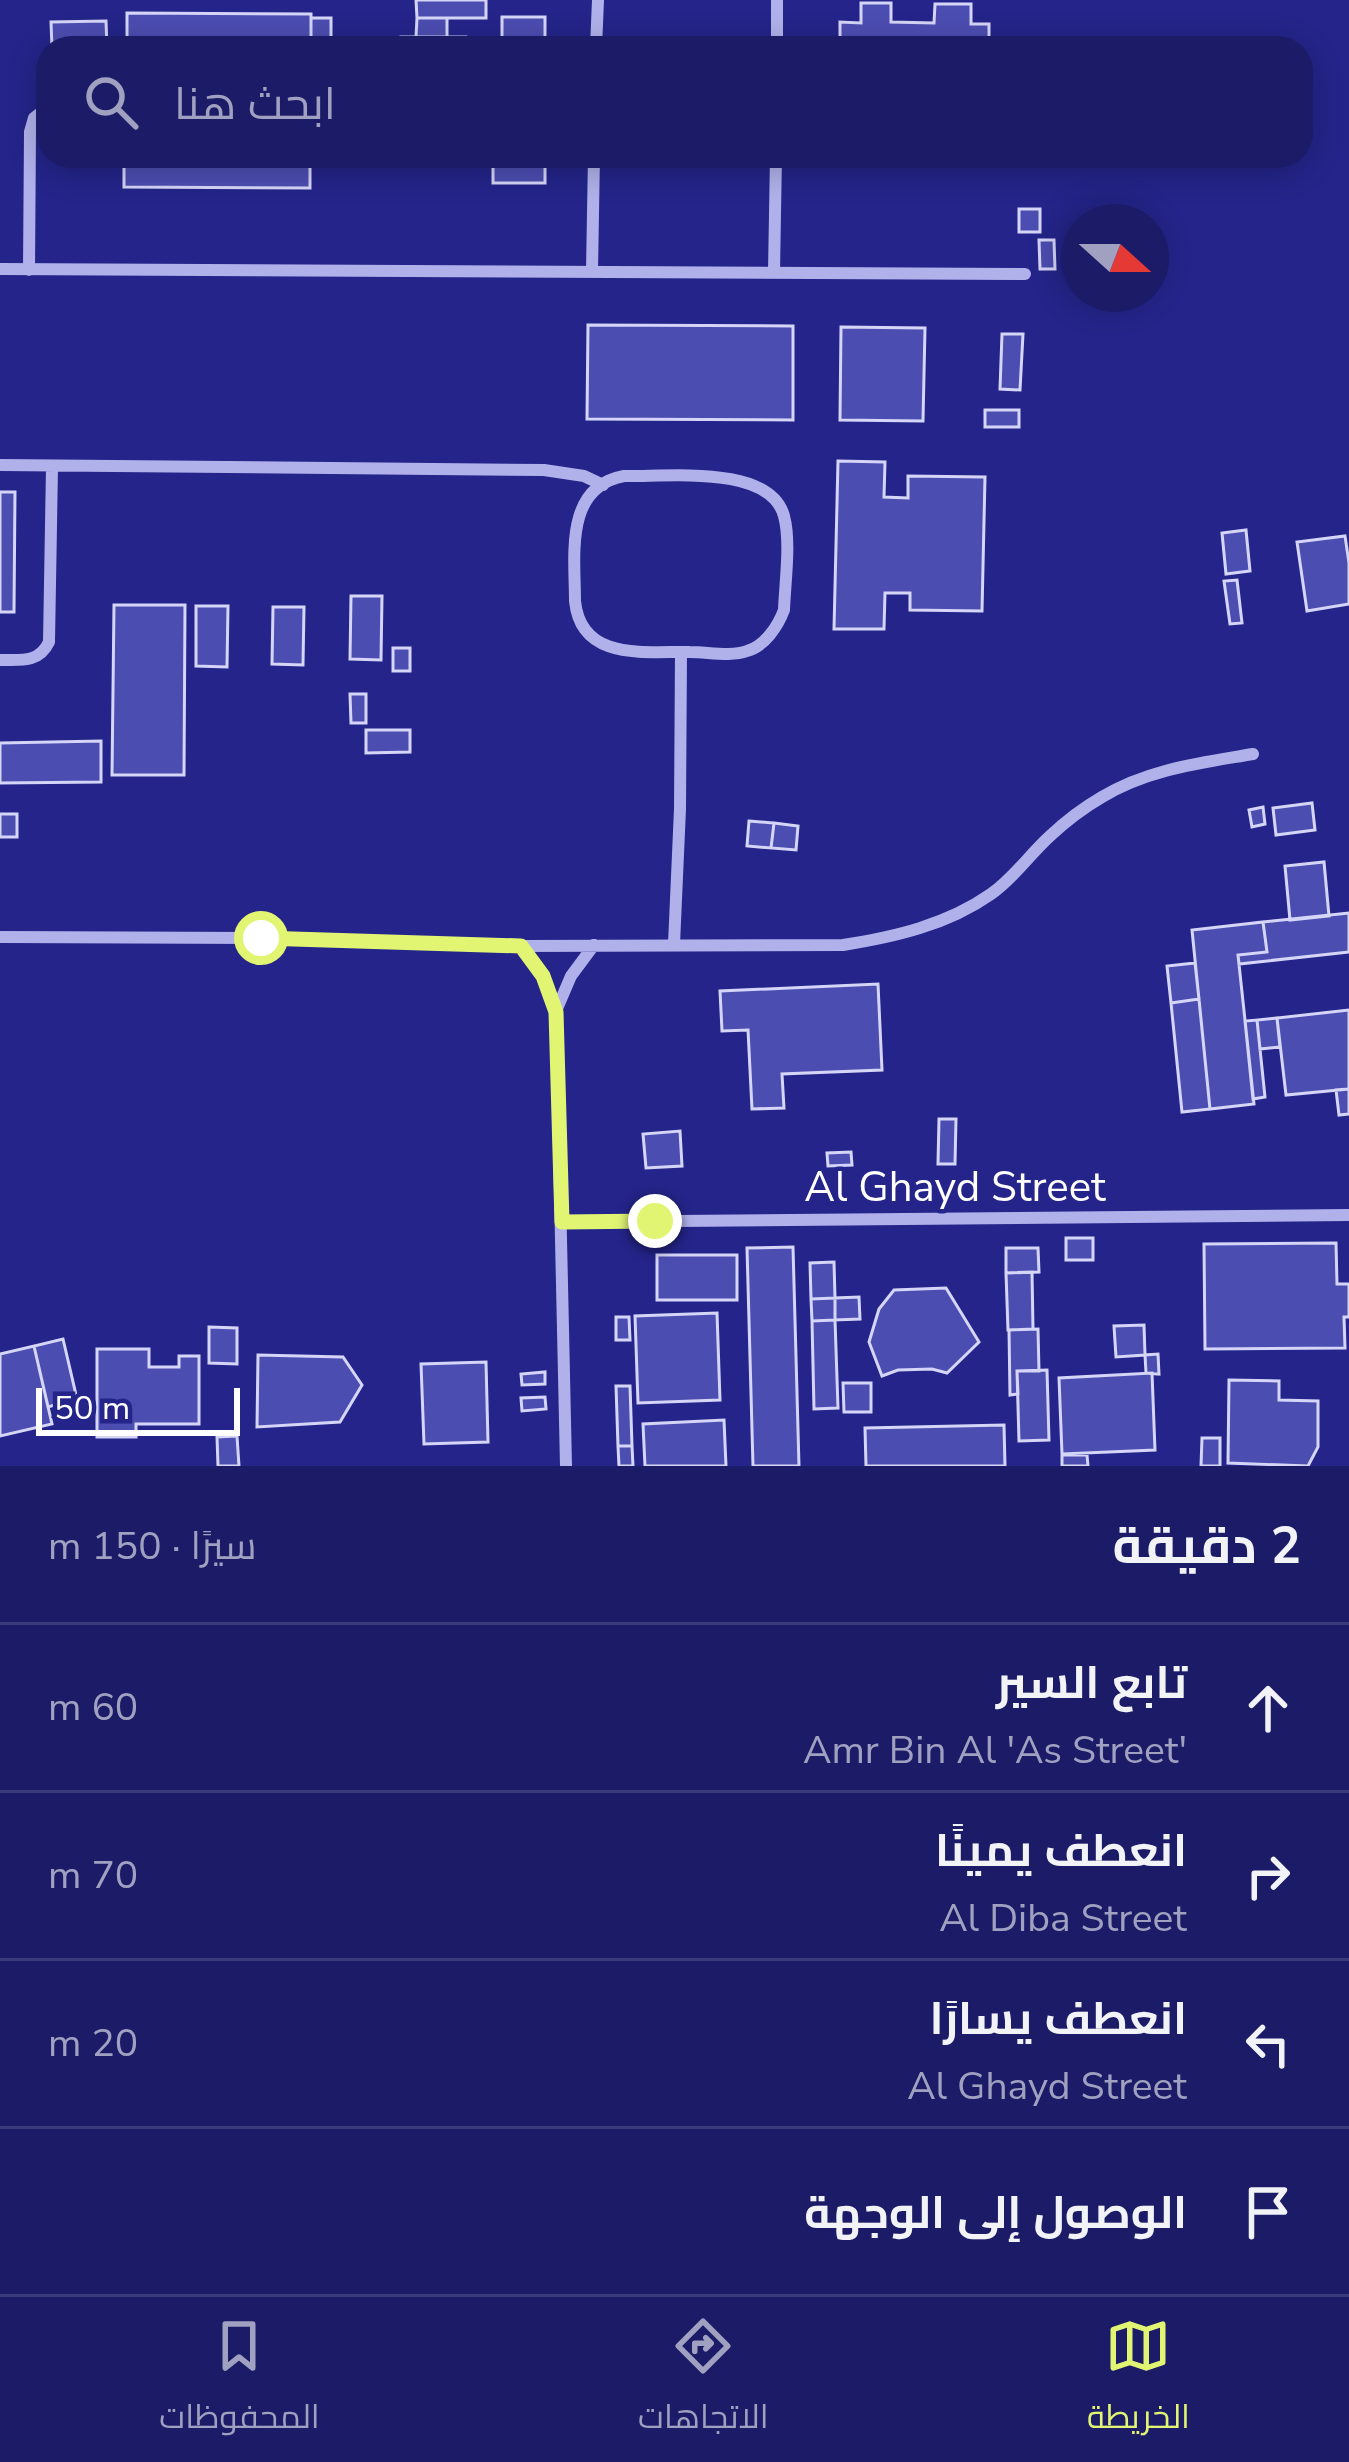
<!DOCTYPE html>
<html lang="ar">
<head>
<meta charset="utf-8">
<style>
  body { margin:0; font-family:"Nunito Sans",Cairo,sans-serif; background:#24246e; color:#f1f3f6; direction:rtl }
  .compass { position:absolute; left:1061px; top:204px; width:108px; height:108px; border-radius:50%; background:#1b1b68; box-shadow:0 6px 30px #0003; rotate:111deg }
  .scale { position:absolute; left:36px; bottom:30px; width:204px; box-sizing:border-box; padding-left:12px; border:6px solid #fff; border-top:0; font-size:33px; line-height:42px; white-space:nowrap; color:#fff; -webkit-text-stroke:9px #24248a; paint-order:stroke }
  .stop { position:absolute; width:36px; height:36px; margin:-27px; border:9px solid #e2f573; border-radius:50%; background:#fff }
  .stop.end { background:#e2f573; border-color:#fff; box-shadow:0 3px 12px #0008 }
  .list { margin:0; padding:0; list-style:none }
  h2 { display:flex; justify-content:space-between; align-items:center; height:156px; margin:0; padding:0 48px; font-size:51px }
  h2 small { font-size:39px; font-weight:400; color:#a0a1c0 }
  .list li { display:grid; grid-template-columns:78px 1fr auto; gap:36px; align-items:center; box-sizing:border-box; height:168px; padding:0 48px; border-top:3px solid #39397c }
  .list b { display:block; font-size:45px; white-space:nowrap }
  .list p { margin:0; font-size:39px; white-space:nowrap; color:#a0a1c0 }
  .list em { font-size:39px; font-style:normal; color:#a0a1c0 }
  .icon { flex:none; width:66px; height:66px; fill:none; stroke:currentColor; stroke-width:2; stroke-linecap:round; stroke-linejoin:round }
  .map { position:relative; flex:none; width:1349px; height:1466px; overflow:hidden; direction:ltr }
  .search { position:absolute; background:#1b1b68; box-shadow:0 6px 30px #0003; left:36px; right:36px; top:36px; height:132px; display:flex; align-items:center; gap:30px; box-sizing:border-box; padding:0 42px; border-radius:36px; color:#a0a1c0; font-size:45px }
  .sheet { height:828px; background:#1b1b68 }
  nav { display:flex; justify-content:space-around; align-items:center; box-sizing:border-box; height:168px; border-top:3px solid #39397c; background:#1b1b68; font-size:33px; color:#a0a1c0 }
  nav a { display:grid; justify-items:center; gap:6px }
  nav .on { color:#e2f573 }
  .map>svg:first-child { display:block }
</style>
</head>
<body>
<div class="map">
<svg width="1349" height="1466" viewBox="0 0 1349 1466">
  <rect width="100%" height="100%" fill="#24248a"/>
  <path fill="#4c4db1" stroke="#d5d5f8" stroke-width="3" d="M416,0h70v18h-69z
    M861,3h30v19l43,1 1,-19h36v20h18v24h-149v-26l21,1z
    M127,13l184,1v34h-184z
    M502,17h43v31h-43z
    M311,18h20v30h-20z
    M417,18h30v19h-31z
    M106,21l1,27h-55l-1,-26z
    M401,37h65l1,11h-66z
    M124,156h186v32l-186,-1z
    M401,156h65v5h-65z
    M493,156h52v27h-52z
    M1019,209h21v23h-21z
    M1039,240h15l1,29h-15z
    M588,325l205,1v94l-206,-1z
    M841,327l84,1 -2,93 -83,-1z
    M1002,334h21l-3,56 -20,-1z
    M985,410h34v17h-34z
    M838,461l47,1 -1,35 24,1v-22l77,1 -3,134 -72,-1v-17h-25l-1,36h-50z
    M0,492h15l-1,120h-14z
    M1246,530l4,41 -24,3 -4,-41z
    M1345,536l4,27v41l-42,7 -10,-69z
    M1237,580l5,43 -12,1 -6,-43z
    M351,596h31l-1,64 -31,-1z
    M114,605h71l-1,170h-72z
    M196,606h32l-1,61 -31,-1z
    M273,607h31l-1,58 -31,-1z
    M393,648h17v23h-17z
    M350,694h16v29h-15z
    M366,730h44v22l-44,1z
    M101,741v41l-101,1v-40z
    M1312,803l3,27 -39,5 -3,-27z
    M1263,807l2,17 -13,3 -3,-17z
    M0,814h17v23h-17z
    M749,821l25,2 -3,25 -24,-2z
    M774,823l24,3 -2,24 -25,-2z
    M1324,862l5,54 -39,4 -5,-54z
    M1349,913v39l-110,12 -1,-9 29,-3 -4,-30z
    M1263,922l4,30 -29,3 16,149 -44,5 -18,-179z
    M1195,963l4,36 -28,4 -4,-37z
    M878,984l4,86 -100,4 2,34 -32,1 -4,-79 -26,1 -2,-40z
    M1199,999l11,110 -28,3 -11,-109z
    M1349,1010v79l-63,6 -9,-77z
    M1277,1018l3,29 -20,2 -3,-29z
    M1257,1020l8,77 -12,2 -8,-78z
    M1349,1089v25l-10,1 -3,-25z
    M939,1119h17l-1,45h-17z
    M680,1131l2,35 -36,2 -3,-34z
    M851,1152l1,13 -24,1 -1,-13z
    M1066,1238h27v22h-27z
    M1336,1243l1,41h12v33h-5l1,31 -140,1 -1,-105z
    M793,1247l6,219h-46l-6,-218z
    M1006,1248h32l1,24 -33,1z
    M657,1255h80v45h-80z
    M834,1262l1,36 -24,1 -1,-36z
    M1032,1272l1,57 -25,1 -2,-57z
    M946,1288l33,54 -32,31 -15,-4 -34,1 -16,6 -13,-34 10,-33 15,-19z
    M859,1297l1,22 -25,1v-22z
    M835,1298v22l-23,1 -1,-22z
    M717,1313l3,87 -82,3 -3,-87z
    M616,1317h13l1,23h-14z
    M835,1320l3,88 -24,1 -2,-88z
    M1144,1325l1,30 -29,2 -2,-31z
    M209,1327l28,1v36l-28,-1z
    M1038,1329l1,42h-22l1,23 -8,1 -1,-65z
    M63,1339l14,60 -29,8 -14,-61z
    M34,1346l18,78 -52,12v-82z
    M97,1349h52v18h30v-11h20v68h-63v13h-39z
    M1158,1354l1,20 -13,-1 -1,-18z
    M258,1355l85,2 19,28 -22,37 -83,5z
    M486,1362l2,80 -64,2 -3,-80z
    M1047,1370l2,70 -30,1 -2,-70z
    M545,1372v12l-23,1 -1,-11z
    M1152,1373l3,77 -93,4 -3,-76z
    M1229,1380l50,1v19l39,1v46l-10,19 -80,-3z
    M843,1383h28v29h-27z
    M616,1386h14l2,60h-14z
    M545,1397l1,12 -24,2 -1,-13z
    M724,1420l2,46h-81l-2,-42z
    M1004,1425l1,41h-139l-1,-38z
    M237,1436l2,30h-21l-1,-29z
    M1202,1438h18v28h-19z
    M618,1446h14l1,20h-14z
    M1062,1455h25l1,11h-26z"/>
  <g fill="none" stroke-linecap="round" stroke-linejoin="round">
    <path stroke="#b0b1ea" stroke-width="12" d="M596,48l2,-48
      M777,48v-48
      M0,269l1025,5
      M29,270l1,-138 4,-14 14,-11
      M592,271l2,-115
      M774,272l2,-116
      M0,465l544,5 40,6 19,9
      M624,476c43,1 146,-12 160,40 7,26 1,66 0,94 -6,16 -19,36 -37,41 -16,6 -39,1 -57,1 -44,-1 -109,10 -115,-51 0,-45 -11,-114 49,-125z
      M0,660c21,0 39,3 49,-18l3,-175
      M0,937l261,1 260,8 322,-1c51,-8 104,-20 148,-51 23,-16 39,-40 59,-58 16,-15 33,-28 52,-39 46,-28 99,-34 151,-43
      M674,944l6,-135 1,-157
      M521,946l22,31 13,35 10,454
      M556,1011l15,-35 23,-31
      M562,1222l787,-7"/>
  </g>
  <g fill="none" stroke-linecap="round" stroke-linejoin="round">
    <path stroke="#e2f573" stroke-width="15" d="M261,938l260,8 22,30 13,36 6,210 93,-1"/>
  </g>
  <g text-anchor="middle" stroke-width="9" stroke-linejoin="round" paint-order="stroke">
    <g font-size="42" fill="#fff" stroke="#24248a">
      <text x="955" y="1201">Al Ghayd Street</text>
    </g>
  </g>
</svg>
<svg class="compass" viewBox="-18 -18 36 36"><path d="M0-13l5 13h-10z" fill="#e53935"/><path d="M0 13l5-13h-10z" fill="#a0a1c0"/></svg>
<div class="scale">50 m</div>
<div class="stop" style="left:261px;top:938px"></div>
<div class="stop end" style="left:655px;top:1221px"></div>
<div class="search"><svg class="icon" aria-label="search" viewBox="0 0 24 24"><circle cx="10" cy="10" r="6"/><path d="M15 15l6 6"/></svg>ابحث هنا</div>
</div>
<section class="sheet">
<h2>2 دقيقة<small>سيرًا · 150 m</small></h2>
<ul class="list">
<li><svg class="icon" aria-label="ahead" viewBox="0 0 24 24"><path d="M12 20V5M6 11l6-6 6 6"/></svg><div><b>تابع السير</b><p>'Amr Bin Al 'As Street</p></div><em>60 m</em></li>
<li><svg class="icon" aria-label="right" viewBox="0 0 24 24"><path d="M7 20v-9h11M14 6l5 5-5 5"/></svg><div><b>انعطف يمينًا</b><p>Al Diba Street</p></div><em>70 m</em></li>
<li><svg class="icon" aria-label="left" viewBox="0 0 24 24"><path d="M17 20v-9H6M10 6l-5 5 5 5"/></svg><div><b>انعطف يسارًا</b><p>Al Ghayd Street</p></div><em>20 m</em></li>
<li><svg class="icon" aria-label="arrive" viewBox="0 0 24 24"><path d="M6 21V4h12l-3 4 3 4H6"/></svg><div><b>الوصول إلى الوجهة</b></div></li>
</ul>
</section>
<nav>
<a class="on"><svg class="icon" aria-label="map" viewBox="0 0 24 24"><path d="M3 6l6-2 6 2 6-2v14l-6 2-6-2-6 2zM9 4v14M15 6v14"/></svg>الخريطة</a>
<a><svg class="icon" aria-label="directions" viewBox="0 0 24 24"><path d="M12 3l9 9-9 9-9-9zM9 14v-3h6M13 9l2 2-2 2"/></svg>الاتجاهات</a>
<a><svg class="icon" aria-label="saved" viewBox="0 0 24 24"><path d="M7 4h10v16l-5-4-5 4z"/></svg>المحفوظات</a>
</nav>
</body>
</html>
